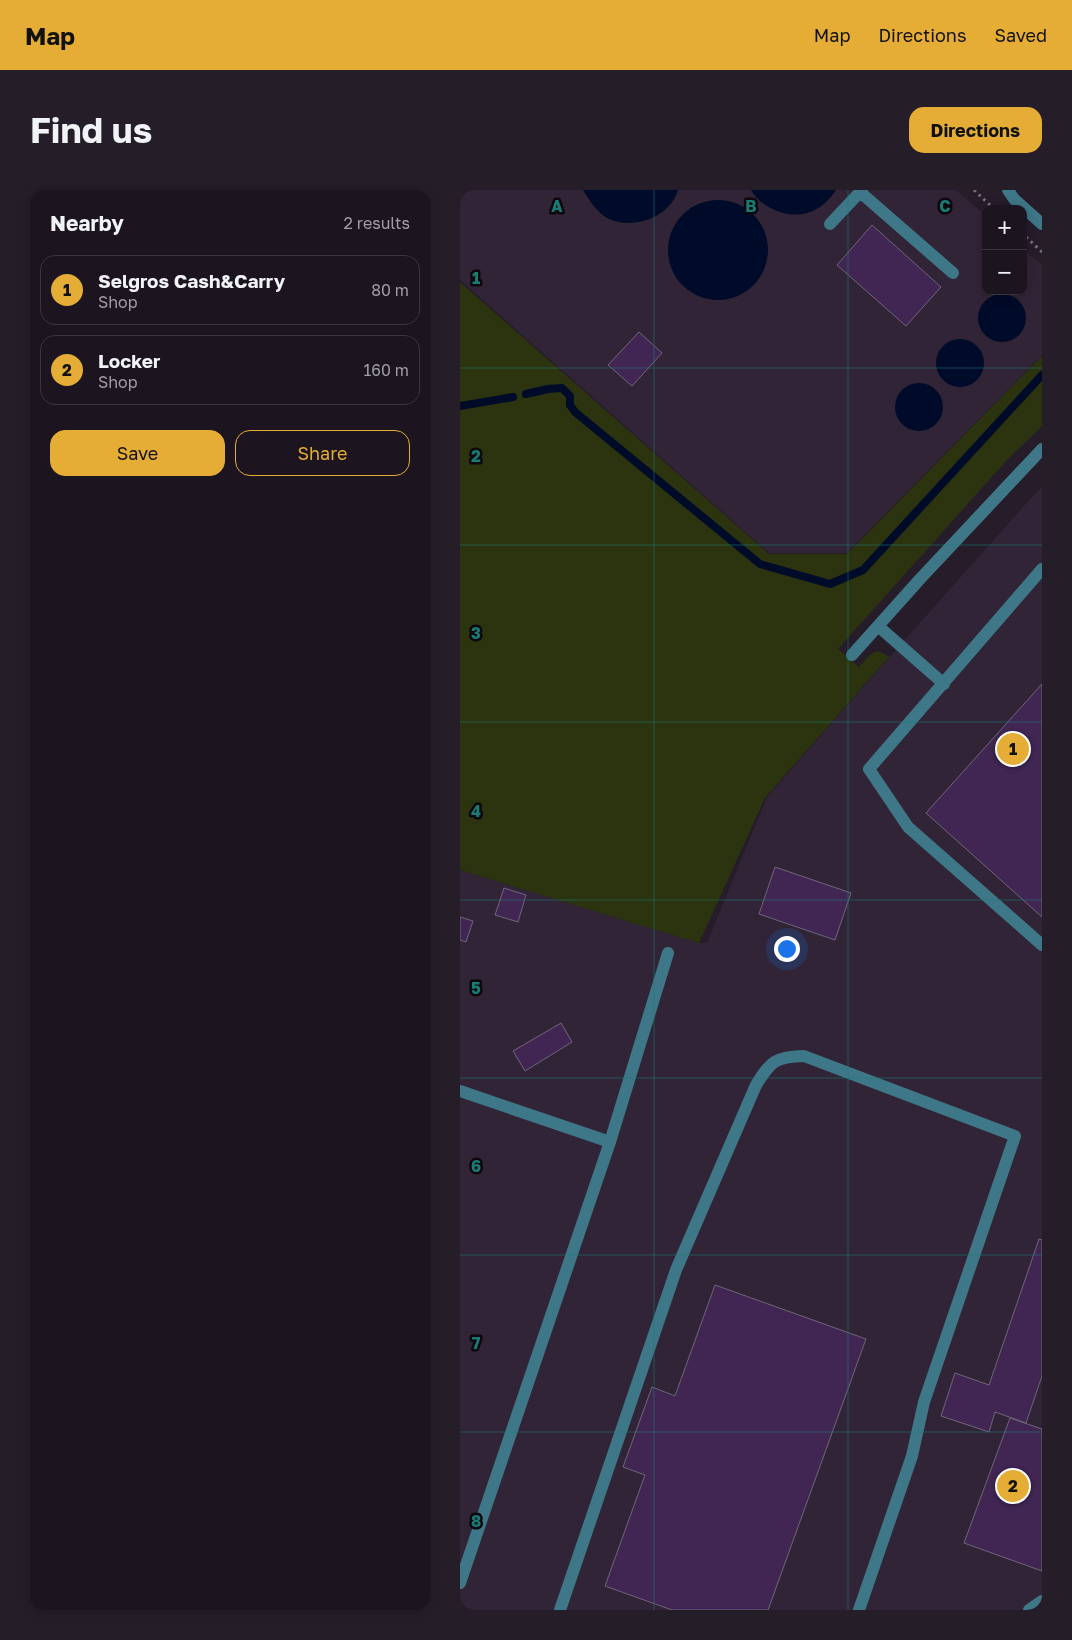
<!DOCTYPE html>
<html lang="en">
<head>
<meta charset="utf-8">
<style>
  body { margin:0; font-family:"Golos Text",sans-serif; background:#251e29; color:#f1f3f6 }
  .controls { position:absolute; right:15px; top:15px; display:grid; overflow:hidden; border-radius:10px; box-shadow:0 2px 12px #0003 }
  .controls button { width:45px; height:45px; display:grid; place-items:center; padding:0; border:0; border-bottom:1px solid #3a343e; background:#1c1520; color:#f1f3f6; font:25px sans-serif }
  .you { position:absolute; left:326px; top:758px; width:18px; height:18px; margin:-12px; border:4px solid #fff; border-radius:50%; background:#1a73e8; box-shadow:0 0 0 8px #1a73e833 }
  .badge { display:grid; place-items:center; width:32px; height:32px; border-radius:50%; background:#e5ad35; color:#111; font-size:16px; font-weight:700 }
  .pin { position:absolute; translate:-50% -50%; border:2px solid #fff; box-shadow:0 1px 5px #0006 }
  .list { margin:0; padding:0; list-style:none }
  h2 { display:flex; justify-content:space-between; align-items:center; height:65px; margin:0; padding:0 20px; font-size:21px }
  h2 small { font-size:16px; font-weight:400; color:#a09fa5 }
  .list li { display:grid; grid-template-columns:32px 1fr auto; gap:15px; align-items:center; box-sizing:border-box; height:70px; margin:0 10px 10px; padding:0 10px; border:1px solid #3a343e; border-radius:15px }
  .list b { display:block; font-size:19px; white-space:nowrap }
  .list p { margin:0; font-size:16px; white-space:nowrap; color:#a09fa5 }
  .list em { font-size:16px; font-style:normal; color:#a09fa5 }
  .actions { display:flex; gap:10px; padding:15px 20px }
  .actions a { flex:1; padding:11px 0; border:1px solid #e5ad35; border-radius:15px; text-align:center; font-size:18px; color:#e5ad35 }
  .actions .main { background:#e5ad35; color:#111 }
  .map { position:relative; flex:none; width:582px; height:1420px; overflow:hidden; border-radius:15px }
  header { display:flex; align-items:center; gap:30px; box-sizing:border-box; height:70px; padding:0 25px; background:#e5ad35; color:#111 }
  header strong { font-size:24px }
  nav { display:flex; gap:28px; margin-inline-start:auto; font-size:18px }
  .intro { display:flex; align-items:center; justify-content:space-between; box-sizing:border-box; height:120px; padding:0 30px }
  h1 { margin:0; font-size:35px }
  .button { padding:12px 22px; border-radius:15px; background:#e5ad35; color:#111; font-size:18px; font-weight:700 }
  main { display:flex; gap:30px; padding:0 30px }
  aside { flex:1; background:#1c1520; border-radius:15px; box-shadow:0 2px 12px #0003 }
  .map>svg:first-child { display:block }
</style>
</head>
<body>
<header>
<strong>Map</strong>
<nav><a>Map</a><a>Directions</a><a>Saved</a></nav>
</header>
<div class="intro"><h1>Find us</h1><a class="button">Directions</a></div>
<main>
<aside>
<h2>Nearby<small>2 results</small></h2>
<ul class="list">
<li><span class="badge">1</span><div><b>Selgros Cash&amp;Carry</b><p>Shop</p></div><em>80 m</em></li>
<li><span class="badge">2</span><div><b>Locker</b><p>Shop</p></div><em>160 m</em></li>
</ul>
<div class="actions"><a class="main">Save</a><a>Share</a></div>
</aside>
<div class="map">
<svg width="582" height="1420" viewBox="0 0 582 1420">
  <rect width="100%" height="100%" fill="#261c2a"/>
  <path fill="#312436" d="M0,0h496l30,26v75h37v-42l19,16v90l-195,198h-78l-309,-273z
    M582,296v1124h-582v-740l239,73h8l60,-146 133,-152z"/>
  <path fill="#2c340f" d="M0,92l309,272h78l195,-198v70l-35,34 -169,189 21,18c10,-11 15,-22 30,-10l-124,141 -66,145 -239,-73z"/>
  <path fill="#000b29" d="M123,0h95c-8,27 -44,40 -69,29 -12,-6 -19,-18 -26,-29z
    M291,0h85c-6,9 -13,16 -23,21 -22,10 -51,-2 -62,-21z
    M208 60a50 50 0 1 1 100 0a50 50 0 1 1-100 0Z
    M518 128a24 24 0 1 1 48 0a24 24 0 1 1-48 0Z
    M476 173a24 24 0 1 1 48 0a24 24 0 1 1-48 0Z
    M435 217a24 24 0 1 1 48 0a24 24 0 1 1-48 0Z"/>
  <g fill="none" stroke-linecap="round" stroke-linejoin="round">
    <path stroke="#000b29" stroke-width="8" d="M66,204l22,-5 14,-1 8,8v9l5,7 185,152 70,20 33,-14 179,-195
      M0,216l53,-9"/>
  </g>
  <path fill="#412654" stroke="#6f6677" d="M412,35l69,62 -35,39 -69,-61z
    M179,142l23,21 -30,33 -24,-21z
    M582,494v233l-116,-104z
    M315,677l76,26 -16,47 -76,-26z
    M44,698l22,7 -8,27 -23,-7z
    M0,727l13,4 -7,21 -6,-2z
    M101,833l11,19 -47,29 -12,-20z
    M579,1049l3,1v136l-16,47 -31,-11 -6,20 -48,-16 14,-43 34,12z
    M255,1095l151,54 -98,271h-96l-67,-24 40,-111 -22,-8 29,-80 23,9z
    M550,1228l32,11v142l-78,-28z"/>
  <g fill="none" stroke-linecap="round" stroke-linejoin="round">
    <path stroke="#776f7b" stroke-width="3" stroke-dasharray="2.5 4" stroke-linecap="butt" d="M514,0l20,19
      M566,47l16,15"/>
    <path stroke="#3e7788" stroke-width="12" d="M548,0l6,9 28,25
      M400,2l93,81
      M370,34l32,-34
      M582,379l-173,200 39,58 134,118
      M418,436l66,58
      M392,465l68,-76 122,-130
      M0,901l150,51
      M0,1393l150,-441 58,-189
      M100,1420l116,-340 80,-185c15,-24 19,-28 48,-29l211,80 -91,266 -12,54 -53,154
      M569,1420l13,-9"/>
  </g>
  <path fill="none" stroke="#197b74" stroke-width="1" stroke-opacity="0.55" d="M194,0v1420M388,0v1420M0,178h582M0,355h582M0,532h582M0,710h582M0,888h582M0,1065h582M0,1242h582"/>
  <g font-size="16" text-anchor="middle" font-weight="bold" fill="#197b74" stroke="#0c080e" stroke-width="5" stroke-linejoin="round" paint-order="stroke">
    <text x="97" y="22">A</text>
    <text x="291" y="22">B</text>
    <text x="485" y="22">C</text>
    <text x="16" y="94">1</text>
    <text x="16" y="272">2</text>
    <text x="16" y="449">3</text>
    <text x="16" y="627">4</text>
    <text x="16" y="804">5</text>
    <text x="16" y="982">6</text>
    <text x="16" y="1159">7</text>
    <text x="16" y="1337">8</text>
  </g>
</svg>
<div class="controls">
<button>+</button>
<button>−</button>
</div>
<div class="you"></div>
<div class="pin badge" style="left:553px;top:559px">1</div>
<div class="pin badge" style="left:553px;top:1296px">2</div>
</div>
</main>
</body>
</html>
